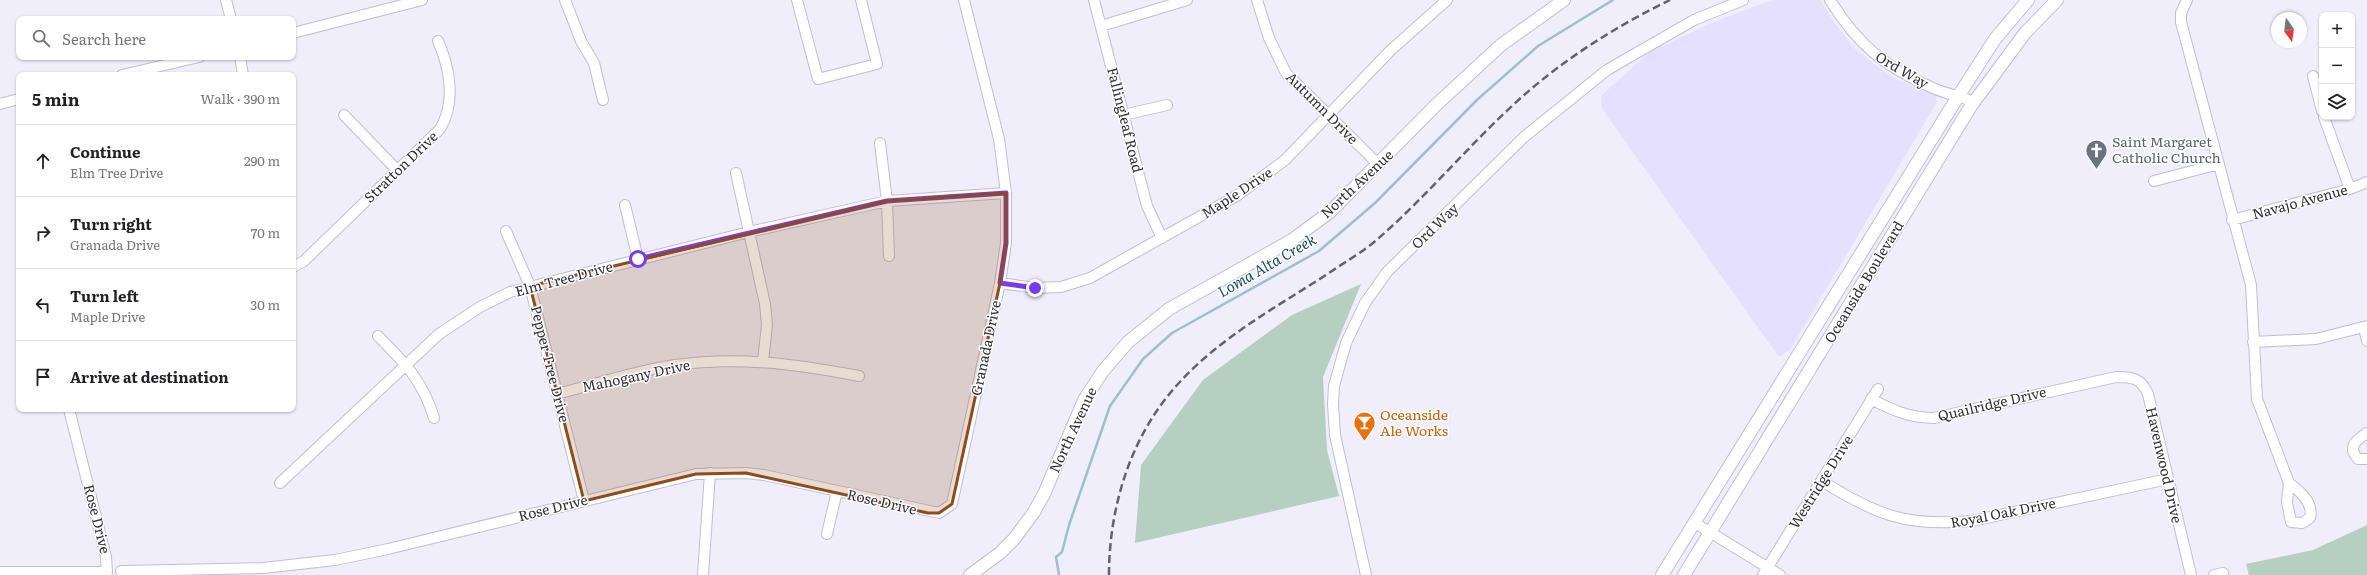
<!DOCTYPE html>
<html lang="en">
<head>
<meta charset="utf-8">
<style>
  body { margin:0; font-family:Literata,serif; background:#f6f6f6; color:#202124 }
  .controls { position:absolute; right:12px; top:12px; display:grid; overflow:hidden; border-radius:8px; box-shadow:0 1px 3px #0004 }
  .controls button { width:36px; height:36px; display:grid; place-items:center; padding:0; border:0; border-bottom:1px solid #e0e0e0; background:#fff; color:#202124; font:20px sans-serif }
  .compass { position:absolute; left:2271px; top:12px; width:36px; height:36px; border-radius:50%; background:#fff; box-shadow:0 1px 3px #0004; rotate:166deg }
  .stop { position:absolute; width:12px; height:12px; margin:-9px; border:3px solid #7c3aed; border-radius:50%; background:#fff }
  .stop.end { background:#7c3aed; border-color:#fff; box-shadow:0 1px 4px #0008 }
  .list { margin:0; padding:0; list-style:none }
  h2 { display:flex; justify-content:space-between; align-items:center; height:52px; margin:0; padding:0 16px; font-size:17px }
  h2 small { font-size:13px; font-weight:400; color:#757577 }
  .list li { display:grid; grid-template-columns:26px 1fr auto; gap:12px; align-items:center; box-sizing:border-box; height:72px; padding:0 16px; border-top:1px solid #e0e0e0 }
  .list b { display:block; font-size:15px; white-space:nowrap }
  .list p { margin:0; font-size:13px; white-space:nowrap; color:#757577 }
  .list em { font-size:13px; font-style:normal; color:#757577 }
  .icon { flex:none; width:22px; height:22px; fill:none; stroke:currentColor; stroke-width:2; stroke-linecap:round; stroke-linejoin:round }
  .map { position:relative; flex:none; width:2367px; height:575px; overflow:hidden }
  .search { position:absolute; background:#fff; box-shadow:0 1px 3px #0004; left:16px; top:16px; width:280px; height:44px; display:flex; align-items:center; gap:10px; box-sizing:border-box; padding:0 14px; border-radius:8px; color:#757577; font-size:15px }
  .panel { position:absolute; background:#fff; box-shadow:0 1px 3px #0004; left:16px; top:72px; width:280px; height:340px; border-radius:8px }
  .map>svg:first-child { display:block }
</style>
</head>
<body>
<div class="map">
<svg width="2367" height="575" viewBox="0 0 2367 575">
  <rect width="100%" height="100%" fill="#f0eefb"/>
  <path fill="#e4e0fd" d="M1772,0h48l14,22 20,26 38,29 43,18 2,7 -147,248 -11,7 -177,-248 -1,-13 47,-43 65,-31z"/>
  <path fill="#b5cfc0" d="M1361,284l-38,93 4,73 12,46 -204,47 6,-78 62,-85 89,-65z
    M2367,525v50h-118l-3,-11 67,-14z"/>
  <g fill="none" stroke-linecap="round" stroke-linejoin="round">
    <path stroke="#9ac1cd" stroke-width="2.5" d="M1059,575l-3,-18 6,-5 7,-27 41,-119 33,-47 29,-26 147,-82 56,-48 103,-104 60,-53 75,-46"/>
    <defs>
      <path id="minor" d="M226,0l5,19
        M565,0l16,41 13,22 9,37
        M797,0l21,79 59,-15 -16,-64
        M1094,0l53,206 15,32
        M1257,0l12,38 17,35 93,92
        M1830,0c28,45 55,67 103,88 13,6 28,8 41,14
        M2187,0l-6,13v9l70,263 6,114 32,84 -2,19 4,20 11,1 8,-5c4,-15 -10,-27 -21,-35
        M1101,26l86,-26
        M293,33l129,-33
        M240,57l3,18
        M122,75l77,-18
        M2313,76l9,35
        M0,104l19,-5
        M344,115l53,55
        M1123,115l44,-10
        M2324,117l26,72
        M880,143l7,58 2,55
        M736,173l29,131 2,21 -4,36
        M2154,181l65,-17
        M625,205l13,54
        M2232,220l118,-31 17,-7
        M506,231l24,55 54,215
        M293,267l11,-6 136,-132c16,-26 10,-61 -2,-88
        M1000,283l35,5 26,-1 29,-9 148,-83 47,-35 106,-110 56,-50
        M2364,327l3,14
        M378,336c27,27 45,45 56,82
        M2253,342l63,-3 51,-13
        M557,394c39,-10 78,-23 118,-29 63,-9 121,-1 184,11
        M1871,399c21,11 39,19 63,19l182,-41c17,0 25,1 32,17l43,181
        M2367,433c-11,7 -20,14 -9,26h9
        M1822,481c54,34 85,46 150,40l196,-42
        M280,483l159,-149 41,-27 30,-15 239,-60 138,-31 119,-8
        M1695,523l85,52
        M827,534l10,-43
        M121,571l142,-3 72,-8 53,-11 308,-75 50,-1 18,2 175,38 13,-9 48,-221 6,-40v-50l-7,-54 -35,-139
        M0,572h107l-1,-15 -37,-148
        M703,575l7,-102
        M1366,575l-31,-140 -2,-31 1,-18 12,-43 19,-40 22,-31 137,-135 83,-67 87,-50 49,-20
        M1763,575l115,-186
        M2214,575l9,-2"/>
      <path id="major" d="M970,575l30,-22 14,-14 20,-27 10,-18 40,-94 19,-29 25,-29 41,-33 123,-69 38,-28 106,-107 65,-60 63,-45
        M1662,575l297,-480 36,-56 33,-39
        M1684,575l287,-469 54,-73 32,-33"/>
    </defs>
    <use href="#minor" stroke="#c1bdd3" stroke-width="12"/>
    <use href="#major" stroke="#c1bdd3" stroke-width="14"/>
    <use href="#minor" stroke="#fff" stroke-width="10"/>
    <use href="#major" stroke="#fff" stroke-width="12"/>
    <path stroke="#63616b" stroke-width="2.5" stroke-dasharray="8 4" stroke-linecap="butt" d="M1109,575c0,-65 20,-133 62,-183 46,-55 109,-86 167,-125 12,-8 24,-15 35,-24 53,-45 97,-100 150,-147 44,-39 94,-70 147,-96"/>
  </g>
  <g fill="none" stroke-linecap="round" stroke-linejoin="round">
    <path stroke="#7c3aed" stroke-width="5" d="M638,259l249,-58 119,-8v50l-6,40 35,5"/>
  </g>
  <path fill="#8e4c1a" fill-opacity="0.2" stroke="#8e4c1a" stroke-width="3" stroke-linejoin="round" d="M1006,193v50l-6,40 -48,221 -13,9h-11l-182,-40 -50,1 -112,27 -54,-215 357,-85z"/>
  <defs>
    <symbol id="church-pin" viewBox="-11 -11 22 30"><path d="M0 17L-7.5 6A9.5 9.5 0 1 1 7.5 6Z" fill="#6b7280" stroke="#fff"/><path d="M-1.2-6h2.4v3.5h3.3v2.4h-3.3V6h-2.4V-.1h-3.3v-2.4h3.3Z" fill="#fff"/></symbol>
    <symbol id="bar-pin" viewBox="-11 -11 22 30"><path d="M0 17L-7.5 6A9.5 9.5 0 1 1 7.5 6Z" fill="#e8710a" stroke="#fff"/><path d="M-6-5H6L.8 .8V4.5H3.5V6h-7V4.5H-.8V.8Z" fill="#fff"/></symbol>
  </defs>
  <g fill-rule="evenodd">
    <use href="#church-pin" x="2084" y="138" width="25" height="34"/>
    <use href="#bar-pin" x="1352" y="410" width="25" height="34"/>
  </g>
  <g text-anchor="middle" stroke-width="3" stroke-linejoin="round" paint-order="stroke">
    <g font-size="14" fill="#323039" stroke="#fff">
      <text transform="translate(1902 70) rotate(30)" y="5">Ord Way</text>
      <text transform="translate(1322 108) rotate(45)" y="5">Autumn Drive</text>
      <text transform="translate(1125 120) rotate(76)" y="5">Fallingleaf Road</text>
      <text transform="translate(401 167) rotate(-44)" y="5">Stratton Drive</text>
      <text transform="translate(1357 184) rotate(-43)" y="5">North Avenue</text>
      <text transform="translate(1237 193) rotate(-33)" y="5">Maple Drive</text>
      <text transform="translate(2300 202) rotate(-15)" y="5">Navajo Avenue</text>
      <text transform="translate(1435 226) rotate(-44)" y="5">Ord Way</text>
      <text transform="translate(564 279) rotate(-15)" y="5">Elm Tree Drive</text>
      <text transform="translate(1864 282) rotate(-59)" y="5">Oceanside Boulevard</text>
      <text transform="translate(986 348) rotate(-78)" y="5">Granada Drive</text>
      <text transform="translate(550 364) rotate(76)" y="5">Pepper Tree Drive</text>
      <text transform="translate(636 376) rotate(-12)" y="5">Mahogany Drive</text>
      <text transform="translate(1992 404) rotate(-13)" y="5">Quailridge Drive</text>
      <text transform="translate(1073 430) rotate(-65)" y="5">North Avenue</text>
      <text transform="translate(2164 465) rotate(77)" y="5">Havenwood Drive</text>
      <text transform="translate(1821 482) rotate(-58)" y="5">Westridge Drive</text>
      <text transform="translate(882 502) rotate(13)" y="5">Rose Drive</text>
      <text transform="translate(553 508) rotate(-14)" y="5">Rose Drive</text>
      <text transform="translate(2003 513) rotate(-11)" y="5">Royal Oak Drive</text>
      <text transform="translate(97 519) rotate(76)" y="5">Rose Drive</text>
    </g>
    <g font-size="14" fill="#5b616d" stroke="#fff" text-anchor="start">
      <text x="2112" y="147">Saint Margaret<tspan x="2112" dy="16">Catholic Church</tspan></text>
    </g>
    <g font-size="14" fill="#c56008" stroke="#fff" text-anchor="start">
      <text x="1380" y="420">Oceanside<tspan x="1380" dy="16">Ale Works</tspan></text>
    </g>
    <g font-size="15" font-style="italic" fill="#194f5d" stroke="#fff">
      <text transform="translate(1267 266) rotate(-30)" y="5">Loma Alta Creek</text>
    </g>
  </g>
</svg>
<div class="controls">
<button>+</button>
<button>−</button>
<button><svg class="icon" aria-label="layers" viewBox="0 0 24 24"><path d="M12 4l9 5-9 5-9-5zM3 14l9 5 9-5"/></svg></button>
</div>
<svg class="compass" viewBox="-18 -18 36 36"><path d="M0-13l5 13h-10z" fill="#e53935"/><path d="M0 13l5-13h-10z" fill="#757577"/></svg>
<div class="stop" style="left:638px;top:259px"></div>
<div class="stop end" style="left:1035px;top:288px"></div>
<div class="search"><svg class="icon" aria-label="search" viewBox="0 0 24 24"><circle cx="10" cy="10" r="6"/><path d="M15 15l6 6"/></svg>Search here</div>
<section class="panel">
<h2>5 min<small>Walk · 390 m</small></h2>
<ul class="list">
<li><svg class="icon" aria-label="ahead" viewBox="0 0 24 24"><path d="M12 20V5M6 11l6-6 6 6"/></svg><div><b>Continue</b><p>Elm Tree Drive</p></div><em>290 m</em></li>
<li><svg class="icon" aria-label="right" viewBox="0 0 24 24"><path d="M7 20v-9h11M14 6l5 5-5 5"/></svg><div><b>Turn right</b><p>Granada Drive</p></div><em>70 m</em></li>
<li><svg class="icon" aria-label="left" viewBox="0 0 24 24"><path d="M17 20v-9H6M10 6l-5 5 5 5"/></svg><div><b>Turn left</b><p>Maple Drive</p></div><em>30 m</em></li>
<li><svg class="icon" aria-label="arrive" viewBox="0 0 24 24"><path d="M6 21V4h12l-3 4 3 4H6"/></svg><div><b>Arrive at destination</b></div></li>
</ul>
</section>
</div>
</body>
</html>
